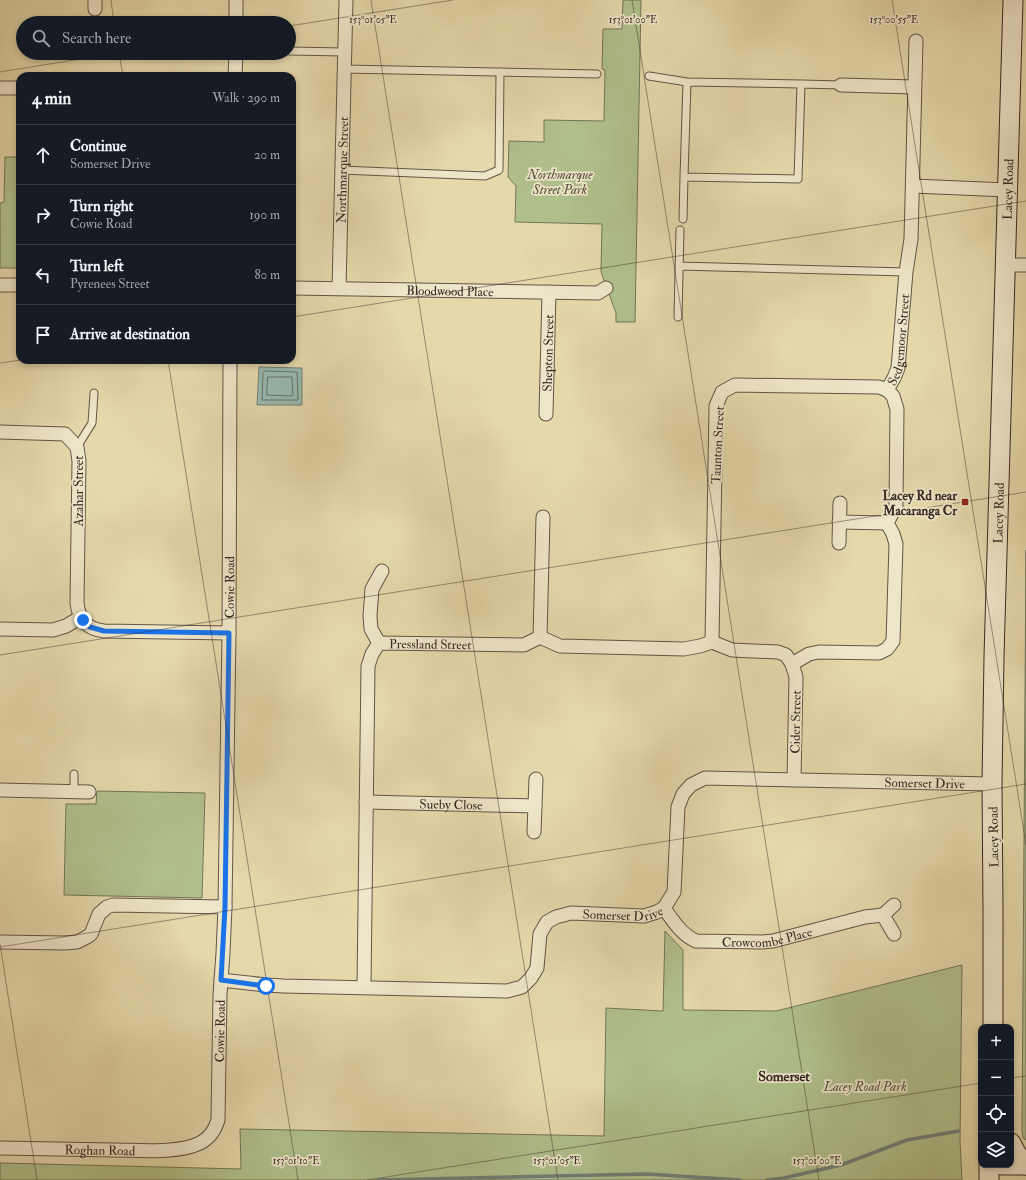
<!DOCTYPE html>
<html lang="en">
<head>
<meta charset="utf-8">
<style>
  body { margin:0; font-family:"IM FELL Double Pica",serif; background:#20242c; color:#f1f3f6 }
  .controls { position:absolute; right:12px; bottom:12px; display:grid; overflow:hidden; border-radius:8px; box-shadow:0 2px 6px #0003 }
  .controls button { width:36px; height:36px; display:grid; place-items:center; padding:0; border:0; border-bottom:1px solid #363941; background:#171b24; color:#f1f3f6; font:20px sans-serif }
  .stop { position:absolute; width:12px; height:12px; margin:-9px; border:3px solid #1a73e8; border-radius:50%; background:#fff }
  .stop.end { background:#1a73e8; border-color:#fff; box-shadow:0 1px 4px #0008 }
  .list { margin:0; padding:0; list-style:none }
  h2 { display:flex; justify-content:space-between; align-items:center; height:52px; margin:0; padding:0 16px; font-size:17px }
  h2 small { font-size:13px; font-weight:400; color:#9ea1a6 }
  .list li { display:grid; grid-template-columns:26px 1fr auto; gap:12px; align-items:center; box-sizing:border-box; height:60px; padding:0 16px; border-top:1px solid #363941 }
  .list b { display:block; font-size:15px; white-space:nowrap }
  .list p { margin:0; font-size:13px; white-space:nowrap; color:#9ea1a6 }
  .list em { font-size:13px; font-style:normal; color:#9ea1a6 }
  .icon { flex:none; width:22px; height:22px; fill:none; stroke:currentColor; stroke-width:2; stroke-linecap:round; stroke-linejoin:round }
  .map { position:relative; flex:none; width:1026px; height:1180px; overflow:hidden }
  .search { position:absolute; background:#171b24; box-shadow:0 2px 6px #0003; left:16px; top:16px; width:280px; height:44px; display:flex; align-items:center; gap:10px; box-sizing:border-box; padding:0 14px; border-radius:22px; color:#9ea1a6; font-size:15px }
  .panel { position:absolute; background:#171b24; box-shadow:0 2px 6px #0003; left:16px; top:72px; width:280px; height:292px; border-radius:12px }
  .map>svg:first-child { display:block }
</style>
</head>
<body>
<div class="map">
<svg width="1026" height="1180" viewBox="0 0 1026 1180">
  <rect width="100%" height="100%" fill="#e5d9ac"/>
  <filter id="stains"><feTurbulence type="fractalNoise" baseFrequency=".005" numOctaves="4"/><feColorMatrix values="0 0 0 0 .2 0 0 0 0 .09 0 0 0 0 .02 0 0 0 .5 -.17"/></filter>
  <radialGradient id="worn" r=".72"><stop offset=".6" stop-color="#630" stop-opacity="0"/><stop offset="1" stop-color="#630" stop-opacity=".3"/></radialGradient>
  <path fill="#b0c08d" stroke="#737458" d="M623,0h18l-6,322h-19v-9l-15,-41 1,-48 -87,-2 1,-36 -8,-9 1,-36 35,1v-22l60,1 1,-51 -3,-1 1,-40h19z
    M5,157h15v111h-20v-65l4,-1z
    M1026,550v590l-3,-2 -1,-7z
    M97,791l108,2 -3,105 -138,-3 2,-91h30z
    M665,931l18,19v60l93,1 186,-46 -2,176 2,39h-962v-17l241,6 -1,-40 364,7 2,-128 57,3z"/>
  <path fill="#97b9b0" stroke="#707f78" d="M259,367l43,1v37h-45z"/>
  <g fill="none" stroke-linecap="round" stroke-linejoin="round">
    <path stroke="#66716a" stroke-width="1" d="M265,371l32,1 1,28h-36l1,-27z
      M268,377h24l1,18 -2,1 -24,-1z"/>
    <path stroke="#707f78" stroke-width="3.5" d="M379,1180l268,-6 93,6
      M767,1180l17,-2 57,-13 66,-25 52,-9"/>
    <defs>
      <path id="lane" d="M289,51l55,1
        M344,69l253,5
        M649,76l38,6
        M341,170l144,6 14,-6 1,-98
        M684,177l3,-95 114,2
        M683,219l1,-42 114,2 3,-95 40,1
        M679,266l227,6
        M678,317l2,-87
        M77,447l15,-24 2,-30
        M74,791v-17"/>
      <g id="street">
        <path d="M95,0v9"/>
        <path d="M236,23v-23"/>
        <path d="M235,76l1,-23"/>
        <path d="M841,85l73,2"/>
        <path d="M0,88h20"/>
        <path d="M913,186l94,4"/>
        <path d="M1006,265h20"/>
        <path d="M0,285h20"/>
        <path id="s1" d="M292,288l306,5 8,-5"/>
        <path id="s2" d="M339,288l7,-288"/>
        <path id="s3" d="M546,414l3,-122"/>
        <path d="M0,432l65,2 12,13 2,14 -2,142c2,18 11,26 27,28l125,2"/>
        <path d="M839,522l48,1"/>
        <path d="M839,543l1,-40"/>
        <path d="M0,629l53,1 13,-4 15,-9"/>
        <path d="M540,637l3,-120"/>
        <path d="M712,642l4,-236 6,-14 13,-7 144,2 8,3"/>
        <path d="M379,643l-8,-14 -1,-13 2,-27 10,-18"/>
        <path id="s4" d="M792,664l17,-10 10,-2 60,1 8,-4 6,-8 3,-97 -3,-10 -6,-11 9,-17 1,-97 -4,-13 -6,-6 7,-12 4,-10 8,-96 5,-33 5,-198"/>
        <path d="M0,790l89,2"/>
        <path id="s5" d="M366,802l169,4"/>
        <path d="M534,832l2,-53"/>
        <path id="s6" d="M664,908c9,13 18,27 32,33l66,1 11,-1 92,-24 18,-2"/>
        <path d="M894,934l-11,-19 11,-10"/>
        <path d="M0,942l64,1 13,-1 10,-5 4,-3 8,-20 8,-7 6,-2 112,2"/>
        <path id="s7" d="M221,980l45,5 17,1 224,5 15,-4 9,-9 6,-10 3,-34 7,-12 9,-5 15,-4 73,3 13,-4 7,-4 10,-16 4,-85 5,-13 8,-9 14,-7 287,6"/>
        <path id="s8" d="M364,987l4,-321 4,-12 7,-11 145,2 16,-8 20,9 124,3 16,-3 12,-4 20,8 46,2 8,3 6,9 4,13 -2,103"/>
        <path id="s9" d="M0,1148c38,1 75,1 113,2 25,0 65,4 87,-7 10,-5 15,-13 18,-23l2,-125 3,-42 2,-46 4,-274 1,-273"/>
      </g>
      <g id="secondary">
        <path id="s10" d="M993,1027v-117l-1,-126 2,-127 19,-657"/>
        <path d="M1011,1143l5,10 10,12"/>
        <path d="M1002,1165h24"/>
        <path d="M989,1180v-15"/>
      </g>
    </defs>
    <use href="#lane" stroke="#625546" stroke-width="9"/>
    <use href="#street" stroke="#625546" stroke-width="15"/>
    <use href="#secondary" stroke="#362924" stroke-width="21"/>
    <use href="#lane" stroke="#eee6c9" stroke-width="7"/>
    <use href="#street" stroke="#eee6c9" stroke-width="13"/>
    <use href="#secondary" stroke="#eee6c9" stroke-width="19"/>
  </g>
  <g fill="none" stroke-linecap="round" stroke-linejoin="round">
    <path stroke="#1a73e8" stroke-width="5" d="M83,620l7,7 14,4 125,2 -4,274 -4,73 45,6"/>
  </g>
  <path fill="none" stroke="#362924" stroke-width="1" stroke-opacity="0.45" d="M111,0l3,23M371,0l187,1180M632,0l187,1180M892,0l134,845M289,26l164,-26M119,53l4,23M0,72l118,-19M292,317l734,-116M168,360l130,820M0,363l21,-3M0,655l1026,-163M0,944l37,236M0,947l1026,-163M1011,1078l15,-2M367,1180l614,-97"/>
  <rect fill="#8f2418" stroke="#eee6c9" stroke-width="1.5" x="961" y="498" width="8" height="8" rx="2"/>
  <g text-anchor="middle" stroke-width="3.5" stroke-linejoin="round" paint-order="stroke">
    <g font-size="13" fill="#362924" stroke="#eee6c9">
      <text dy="5" stroke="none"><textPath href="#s2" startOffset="118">Northmarque Street</textPath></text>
      <text dy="5" stroke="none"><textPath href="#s10" startOffset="838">Lacey Road</textPath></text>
      <text dy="5" stroke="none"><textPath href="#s1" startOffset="158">Bloodwood Place</textPath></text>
      <text dy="5" stroke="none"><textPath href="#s4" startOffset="420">Sedgemoor Street</textPath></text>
      <text dy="5" stroke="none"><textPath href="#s3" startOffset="61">Shepton Street</textPath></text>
      <text transform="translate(717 445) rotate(-87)" y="5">Taunton Street</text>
      <text transform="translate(78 491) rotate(-90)" y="5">Azahar Street</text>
      <text dy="5" stroke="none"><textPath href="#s10" startOffset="514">Lacey Road</textPath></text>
      <text dy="5" stroke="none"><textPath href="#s9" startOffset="764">Cowie Road</textPath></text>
      <text dy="5" stroke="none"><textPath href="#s8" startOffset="398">Pressland Street</textPath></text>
      <text transform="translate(795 722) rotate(-89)" y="5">Cider Street</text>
      <text dy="5" stroke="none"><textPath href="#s7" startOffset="860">Somerset Drive</textPath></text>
      <text dy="5" stroke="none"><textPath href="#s5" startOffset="85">Sueby Close</textPath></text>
      <text transform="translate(993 837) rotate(-91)" y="5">Lacey Road</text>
      <text dy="5" stroke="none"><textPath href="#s7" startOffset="452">Somerset Drive</textPath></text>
      <text dy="5" stroke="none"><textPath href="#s6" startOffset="118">Crowcombe Place</textPath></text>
      <text dy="5" stroke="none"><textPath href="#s9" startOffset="320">Cowie Road</textPath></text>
      <text dy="5" stroke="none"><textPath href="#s9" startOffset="100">Roghan Road</textPath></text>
    </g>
    <g font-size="13" font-style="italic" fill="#544f3e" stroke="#eee6c9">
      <text x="560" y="179">Northmarque<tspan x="560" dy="15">Street Park</tspan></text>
      <text x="865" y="1091">Lacey Road Park</text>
    </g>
    <g font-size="13" font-weight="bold" fill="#362924" stroke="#eee6c9" text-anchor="end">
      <text x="957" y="500">Lacey Rd near<tspan x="957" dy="15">Macaranga Cr</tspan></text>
    </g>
    <g font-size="14" font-weight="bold" fill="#362924" stroke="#eee6c9">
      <text x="784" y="1081">Somerset</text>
    </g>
  </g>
  <g font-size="10" text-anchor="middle" fill="#362924" stroke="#eee6c9" stroke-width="3.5" stroke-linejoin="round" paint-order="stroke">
    <text x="373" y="23">153°01'05"E</text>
    <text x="633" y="23">153°01'00"E</text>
    <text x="894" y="23">153°00'55"E</text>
    <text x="296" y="1164">153°01'10"E</text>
    <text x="557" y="1164">153°01'05"E</text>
    <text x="817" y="1164">153°01'00"E</text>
  </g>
  <rect width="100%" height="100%" filter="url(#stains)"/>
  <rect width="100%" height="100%" fill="url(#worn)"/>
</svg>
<div class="controls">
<button>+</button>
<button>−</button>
<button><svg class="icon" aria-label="locate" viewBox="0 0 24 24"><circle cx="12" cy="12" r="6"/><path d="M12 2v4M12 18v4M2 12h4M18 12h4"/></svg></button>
<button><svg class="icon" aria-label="layers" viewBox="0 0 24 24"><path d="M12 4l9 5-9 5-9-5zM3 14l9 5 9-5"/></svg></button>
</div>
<div class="stop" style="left:266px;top:986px"></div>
<div class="stop end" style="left:83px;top:620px"></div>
<div class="search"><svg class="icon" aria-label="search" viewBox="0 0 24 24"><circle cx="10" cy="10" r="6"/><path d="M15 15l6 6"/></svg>Search here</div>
<section class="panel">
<h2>4 min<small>Walk · 290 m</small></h2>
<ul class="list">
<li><svg class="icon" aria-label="ahead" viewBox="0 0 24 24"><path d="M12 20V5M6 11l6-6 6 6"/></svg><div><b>Continue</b><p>Somerset Drive</p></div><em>20 m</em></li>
<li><svg class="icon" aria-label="right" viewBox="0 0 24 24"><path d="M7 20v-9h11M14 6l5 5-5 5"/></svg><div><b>Turn right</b><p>Cowie Road</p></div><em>190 m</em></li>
<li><svg class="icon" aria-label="left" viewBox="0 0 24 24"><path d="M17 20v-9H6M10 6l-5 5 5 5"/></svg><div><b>Turn left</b><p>Pyrenees Street</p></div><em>80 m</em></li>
<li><svg class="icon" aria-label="arrive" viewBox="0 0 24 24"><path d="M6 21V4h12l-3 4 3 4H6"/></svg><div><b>Arrive at destination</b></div></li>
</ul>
</section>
</div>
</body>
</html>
